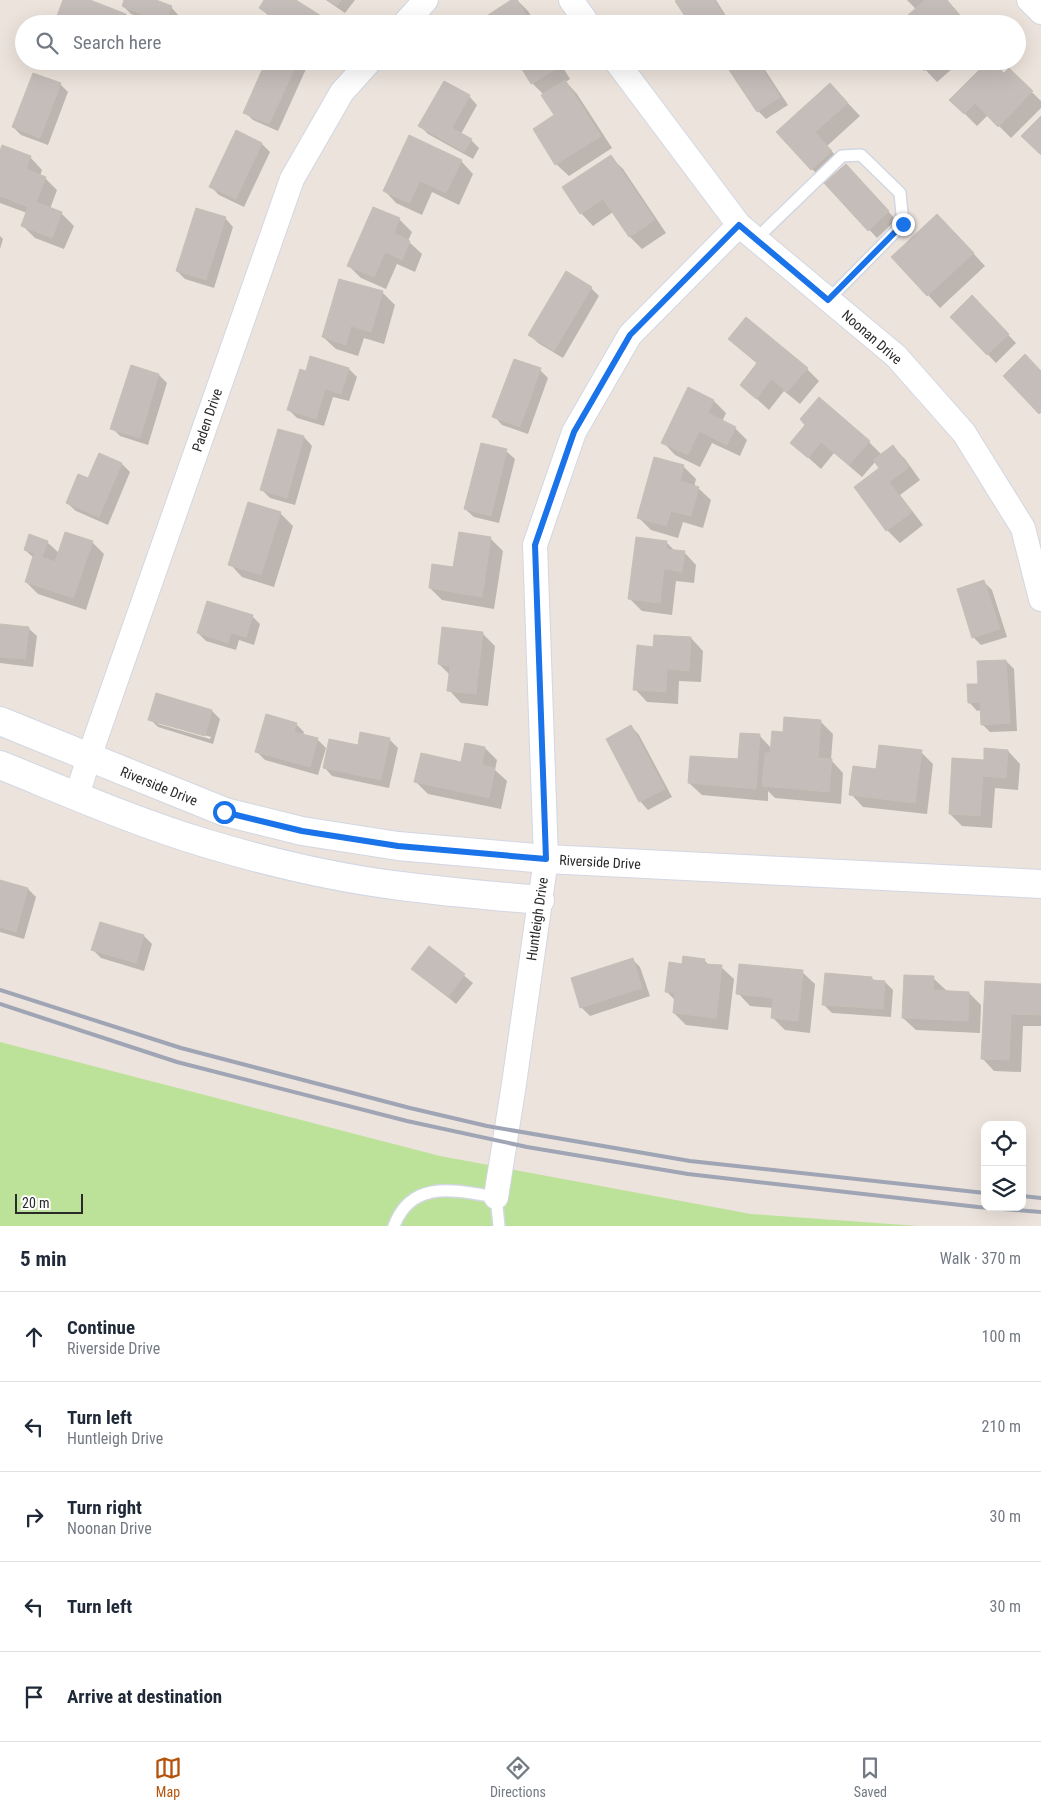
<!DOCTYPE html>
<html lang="en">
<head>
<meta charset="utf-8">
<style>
  body { margin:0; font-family:"Roboto Condensed",sans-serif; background:#f6f6f7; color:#1f2937 }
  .controls { position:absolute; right:15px; bottom:15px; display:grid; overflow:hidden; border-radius:10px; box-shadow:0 5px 20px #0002 }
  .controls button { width:45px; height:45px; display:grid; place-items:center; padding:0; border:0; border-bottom:1px solid #e0e1e3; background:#fff; color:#1f2937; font:25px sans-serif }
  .scale { position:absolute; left:15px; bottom:12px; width:68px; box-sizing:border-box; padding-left:5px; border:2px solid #2a2a2a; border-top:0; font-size:14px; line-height:18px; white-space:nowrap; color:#2a2a2a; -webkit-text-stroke:4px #fff; paint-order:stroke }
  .stop { position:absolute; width:15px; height:15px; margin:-11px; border:4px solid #1a73e8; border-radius:50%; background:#fff }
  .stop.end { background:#1a73e8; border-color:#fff; box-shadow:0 1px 5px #0008 }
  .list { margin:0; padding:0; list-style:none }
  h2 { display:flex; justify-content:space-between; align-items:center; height:65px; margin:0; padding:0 20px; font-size:21px }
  h2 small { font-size:16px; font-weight:400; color:#747a83 }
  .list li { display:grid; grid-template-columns:32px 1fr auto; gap:15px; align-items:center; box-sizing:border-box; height:90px; padding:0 20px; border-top:1px solid #e0e1e3 }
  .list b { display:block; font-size:19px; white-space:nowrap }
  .list p { margin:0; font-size:16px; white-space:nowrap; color:#747a83 }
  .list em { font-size:16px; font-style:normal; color:#747a83 }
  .icon { flex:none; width:28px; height:28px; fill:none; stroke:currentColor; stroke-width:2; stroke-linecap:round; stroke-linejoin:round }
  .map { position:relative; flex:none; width:1041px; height:1226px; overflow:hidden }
  .search { position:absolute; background:#fff; box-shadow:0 5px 20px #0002; left:15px; right:15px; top:15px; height:55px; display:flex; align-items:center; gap:12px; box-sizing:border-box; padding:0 18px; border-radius:28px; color:#747a83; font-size:19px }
  .sheet { height:515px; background:#fff }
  nav { display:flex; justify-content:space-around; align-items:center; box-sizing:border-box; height:70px; border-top:1px solid #e0e1e3; background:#fff; font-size:14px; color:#747a83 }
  nav a { display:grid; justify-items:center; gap:2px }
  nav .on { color:#b45309 }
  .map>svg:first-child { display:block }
</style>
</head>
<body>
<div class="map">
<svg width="1041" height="1226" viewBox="0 0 1041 1226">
  <rect width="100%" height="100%" fill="#ece3dc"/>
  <path fill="#bce299" d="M0,1042l440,114 311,58 167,12h-918z"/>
  <path fill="#0003" fill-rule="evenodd" d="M64,0h23l38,15 9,9h-79z
    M124,0h29l18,7 8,9 -3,8h-21l-24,-10 -8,-8 2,-5z
    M266,0h28l35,24h-49l-11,-8 -9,-8z
    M326,0h29l-10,13z
    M514,0h3l11,11 8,13h-41z
    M680,0h36l15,24h-40z
    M907,0h40l21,24h-67l15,-15z
    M60,61h26l-3,9z
    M268,61h30l8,8 -28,62 -25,-11 -8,-8z
    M518,61h41l11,18 -4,3 11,12 35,54 -43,28 -13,-12v-49l-12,-20 -12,-12z
    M731,61h28l29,44 -22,14 -8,-8 -31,-47z
    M917,61h44l-24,21z
    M1009,70l32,31v7l-30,30 -23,-23 -11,11 -26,-26 53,-25z
    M444,82l25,14 8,9 -16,29 10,6 8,8 -6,11 -45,-25 -8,-8z
    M60,84l8,8 -20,53 -27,-10 -8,-8z
    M830,84l30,32 -33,30 16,18 -19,18 -46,-50z
    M236,132l26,12 8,8 -26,55 -25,-12 -8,-8z
    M0,154l30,3 12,13 -2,6 5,2 12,12 -7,19 11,4 13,13 -10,23 -29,-11 -13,-13 5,-12 -27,-10z
    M611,157l12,12 43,64 -24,16 -12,-12 -17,-25 -20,14 -12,-13z
    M461,161l12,13 -14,31 -27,-13 -10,23 -26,-12 -12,-13z
    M854,174l42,46 -19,18 -51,-54z
    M225,218l8,9 -19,61 -29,-9 -8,-8z
    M399,219l13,13 -4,9 14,13 -7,18 -18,-8 -11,25 -25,-11 -12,-12z
    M950,228l35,38 -45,42 -47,-51z
    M0,236l3,3 -3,10z
    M591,288l8,8 -36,62 -25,-15 -8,-8z
    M382,292l13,13 -11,39 -20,-6 -6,18 -22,-7 -13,-12z
    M972,297l44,46 -20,20 -44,-46z
    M730,339l77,30 12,12 -19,23 -16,-13 -15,19 -28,-25 17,-21z
    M349,369l8,8 -8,24 -16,-4 -9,29 -27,-8 -8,-8 17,-38z
    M540,370l8,8 -20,56 -26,-9 -8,-9z
    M159,375l8,8 -19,62 -28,-9 -8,-8z
    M689,389l25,12 12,12 -4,9 13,6 12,12 -7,16 -28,-13 -12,24 -25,-12 -12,-13z
    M807,425l62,17 13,13 11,-8 12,12 15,21 -20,15 23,30 -23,18 -13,-13 -32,-43 26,-19 -5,-7 -14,16 -28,-24 -13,16 -29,-26z
    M279,430l25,7 8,9 -17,59 -25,-7 -8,-8z
    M506,451l9,8 -16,64 -25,-6 -9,-8z
    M99,454l23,10 8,8 -22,53 -32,-14 -9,-8 22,-23z
    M683,466l13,13 -2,8 4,1 13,12 -8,28 -20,-6 -5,16 -27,-8 -12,-12z
    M249,503l32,11 12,12 -19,61 -32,-10 -12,-13z
    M491,539l12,12 -9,58 -52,-9 -12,-12z
    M47,542l12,11 33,-11 12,12 -18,56 -48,-16 -12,-12 8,-24 -9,-8z
    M666,542l10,10h8l12,13 -2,18 -18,-2 -4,34 -30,-4 -12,-12z
    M984,582l8,8 15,47 -26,8 -8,-8z
    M252,616l8,8 -6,21 -15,-5 -3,10 -30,-9 -8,-8z
    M0,625l28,3 9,8 -4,31 -33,-4z
    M482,633l13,13 -7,60 -27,-3 -12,-13 1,-15 -11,-11z
    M691,638l12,13 -2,31 -22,-1 -1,23 -31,-2 -12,-13 19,-41z
    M1006,661l8,8 3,62 -27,1 -8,-8 -1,-14 -4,1 -8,-9 11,-17z
    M212,711l8,8 -7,25 -55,-17 -8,-8zM158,721l53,16 -1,2 -52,-15z
    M821,722l12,12 -2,26 12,13 -2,31 -66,-6 -7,-7v10l-66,-6 -13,-12 50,-22 20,-26 12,13 13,-14z
    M296,724l8,8 -1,3 14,4 9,9 -8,27 -53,-15 -8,-8z
    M631,726l8,9 33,62 -24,13 -8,-9 -33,-62z
    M389,739l9,9 -9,40 -57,-12 -8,-9 34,-21z
    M485,748l12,12 -2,10 12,11 -6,28 -73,-15 -12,-12 46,-19z
    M1008,751l12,13 -2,26 -23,-2 -3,40 -30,-2 -12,-12 35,-53z
    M921,752l12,12 -6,50 -64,-7 -12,-13z
    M1,881l27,8 8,8 -12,42 -24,-7z
    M144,936l8,8 -8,27 -43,-13 -8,-8z
    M429,947l44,36 -17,21 -43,-36z
    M632,959l8,8 10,29 -60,20 -9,-9z
    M704,960l6,6 11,1 13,12 -6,51 -42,-5 -12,-12 1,-13 -8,-8 16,-27z
    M802,972l13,12 -5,49 -25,-3 -12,-12 1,-10 -24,-2 -12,-13z
    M871,978l4,3 10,1 8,8 -2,27 -59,-4 -8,-8z
    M933,978l13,12 -1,2 24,1 12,12 -1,28 -64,-3 -13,-12z
    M986,982l55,3v41h-18l-2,46 -27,-1 -12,-13z"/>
  <path fill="#c4bdb9" stroke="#c7beb6" d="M63,0h27l36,14 -4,10h-68z
    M124,0h32l16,6 -8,18 -42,-18z
    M264,0h32l30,19 -3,5h-40l-24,-16z
    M328,0h13l-4,6z
    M511,0h6l15,24h-39l-5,-9z
    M678,0h36l15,24h-39l-15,-23z
    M925,0h22l15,18 -7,6h-55l-1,-1z
    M266,61h32l-29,63 -26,-11z
    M517,61h39l3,6 -28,17z
    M729,61h28l23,36 -23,15 -32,-48z
    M915,61h20l-11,10z
    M988,61h4l12,12 5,-5 24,23 -35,36 -23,-24 -11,11 -15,-14z
    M33,73l28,10 -21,55 -28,-11z
    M565,80l36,56 -46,29 -22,-36 21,-14 -13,-20z
    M444,81l26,14 -18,33 20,11 -8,13 -46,-26z
    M830,83l18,20 -33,29 17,19 -21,19 -35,-38z
    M1041,116v39l-20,-19z
    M236,130l26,13 -26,56 -27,-12z
    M409,135l53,25 -16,33 -26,-12 -11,22 -26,-12z
    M2,145l29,11 -5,13 20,8 -10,25 26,10 -10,26 -31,-12 7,-19 -28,-11v-45z
    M611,155l44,65 -26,17 -26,-38 -23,15 -18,-27z
    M846,164l43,47 -21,20 -44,-48z
    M373,207l27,11 -6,15 16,8 -8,19 -17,-8 -11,25 -27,-11z
    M196,208l30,9 -20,63 -30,-9z
    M937,214l37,39 -47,43 -36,-39z
    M566,271l26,16 -38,64 -26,-16z
    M339,279l44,12 -12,41 -20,-6 -5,19 -24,-8z
    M972,295l37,39 -22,21 -37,-38z
    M746,317l62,51 -21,24 -16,-13 -15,20 -16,-14 17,-22 -29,-24z
    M1025,354l16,17v41l-2,2 -36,-38z
    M310,356l39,12 -8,26 -16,-5 -9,30 -29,-9 13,-41 6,2z
    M514,359l27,9 -21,59 -28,-10z
    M131,365l28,9 -19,64 -30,-9z
    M688,387l26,13 -6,13 28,14 -9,18 -28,-14 -11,24 -27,-12z
    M819,397l51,44 -21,24 -28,-23 -13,16 -18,-15 15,-18 -5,-6z
    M278,429l26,7 -17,62 -27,-8z
    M481,443l26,6 -16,67 -27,-7z
    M893,445l16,22 -20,15 23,30 -26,19 -32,-44 25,-19 -6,-8z
    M99,453l23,10 -23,54 -33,-14 12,-29 10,4z
    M654,457l30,8 -4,16 19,6 -8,29 -20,-5 -5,15 -29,-8z
    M248,502l33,10 -20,63 -33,-10z
    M65,532l28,9 -20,57 -48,-16 9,-29 -10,-3 5,-16 19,7 -6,16 13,5z
    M459,532l32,5 -9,60 -53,-9 3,-24 21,3z
    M636,537l31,4 -1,8 19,2 -3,21 -18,-3 -4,34 -32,-4z
    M984,580l16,49 -28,9 -15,-49z
    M207,601l46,14 -7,22 -15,-4 -3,10 -31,-10z
    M0,624l29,3 -4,32 -25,-2z
    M442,627l41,5 -7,62 -29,-3 3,-25 -12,-2z
    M654,635l37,2 -2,34 -22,-2 -1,23 -33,-2 4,-45 16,2z
    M1006,660l4,63 -29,2 -1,-23 -12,1 -1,-19h11l-1,-23z
    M156,693l56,17 -7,26 -57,-16z
    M266,714l31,9 -3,9 24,6 -8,29 -55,-15z
    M784,717l37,3 -3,38 14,1 -3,33 -67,-6 3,-33h5l2,-22 11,1z
    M631,725l34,64 -26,13 -33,-63z
    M360,732l30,6 -9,42 -58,-12 6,-29 29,6z
    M740,733l20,1 -4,55 -68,-6 2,-27 48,3z
    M465,743l20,4 -3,18 13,3 -6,30 -75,-16 7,-29 40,9z
    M879,745l43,5 -7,53 -66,-8 4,-29 23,3z
    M984,748l24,2 -2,28 -23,-2 -3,40 -31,-2 3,-56 32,2z
    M0,880l28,8 -12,44 -16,-5z
    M100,922l44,13 -8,28 -45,-13z
    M429,946l36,28 -17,23 -37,-28z
    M683,956l22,3 -1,5 18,1 -6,53 -43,-5 2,-20 -10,-1 4,-30 13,2z
    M633,958l9,30 -62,20 -9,-30z
    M739,964l64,6 -5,51 -27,-3 2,-20 -37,-4z
    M825,973l47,4v3l13,1 -2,28 -61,-4z
    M904,975l30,1 -1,14 36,2 -1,29 -66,-3z
    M985,981l56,3v31l-30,-1 -2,46 -28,-1z"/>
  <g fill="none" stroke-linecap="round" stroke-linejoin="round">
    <defs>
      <path id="service" d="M756,239l86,-83 19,-1 39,38 3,31 -75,76
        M394,1226c18,-48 63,-35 102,-29l3,29"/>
      <path id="minor" d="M571,0l17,24
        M1029,0l12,12
        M404,24l22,-24
        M616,61l123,164 157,131 68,77 59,95 18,71
        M77,796l12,-39 203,-578 50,-87 28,-31
        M496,1197l18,-113 32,-225 -11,-314 39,-113 56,-97 109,-110"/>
      <path id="tertiary" d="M0,721l225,91 77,19 96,15 148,13 495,25
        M0,765c67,27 135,57 205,78 63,19 131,35 196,43 46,6 93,10 139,14"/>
    </defs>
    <use href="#service" stroke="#d1d7e3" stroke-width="14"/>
    <use href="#minor" stroke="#d1d7e3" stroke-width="26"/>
    <use href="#tertiary" stroke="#d1d7e3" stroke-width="30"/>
    <use href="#service" stroke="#fff" stroke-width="11"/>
    <use href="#minor" stroke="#fff" stroke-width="24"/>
    <use href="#tertiary" stroke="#fff" stroke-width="28"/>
    <path stroke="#9fa5b4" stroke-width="4" d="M0,990l181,58 229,60 77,18 203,35 295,32
      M0,1004l177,58 230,59 120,26 161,27 290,33 63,5
      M1022,1196l19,2"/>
  </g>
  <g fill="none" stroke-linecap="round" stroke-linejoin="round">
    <path stroke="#1a73e8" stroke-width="6" d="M224,812l78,19 96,15 148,13 -11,-314 39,-113 56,-97 109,-110 89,75 75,-76"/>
  </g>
  <g text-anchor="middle" stroke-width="4" stroke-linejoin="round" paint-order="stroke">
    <g font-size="14" fill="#2a2a2a" stroke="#fff">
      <text transform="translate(872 337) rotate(41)" y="5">Noonan Drive</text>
      <text transform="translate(207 420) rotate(-71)" y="5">Paden Drive</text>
      <text transform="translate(159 786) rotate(22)" y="5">Riverside Drive</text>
      <text transform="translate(600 862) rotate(3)" y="5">Riverside Drive</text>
      <text transform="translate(537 919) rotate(-82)" y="5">Huntleigh Drive</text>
    </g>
  </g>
</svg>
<div class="controls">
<button><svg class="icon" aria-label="locate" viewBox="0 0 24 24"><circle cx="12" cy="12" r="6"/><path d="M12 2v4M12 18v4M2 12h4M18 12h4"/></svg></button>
<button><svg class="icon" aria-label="layers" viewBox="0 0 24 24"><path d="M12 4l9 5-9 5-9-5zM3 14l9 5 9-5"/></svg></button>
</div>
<div class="scale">20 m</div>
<div class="stop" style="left:224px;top:812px"></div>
<div class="stop end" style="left:903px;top:224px"></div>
<div class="search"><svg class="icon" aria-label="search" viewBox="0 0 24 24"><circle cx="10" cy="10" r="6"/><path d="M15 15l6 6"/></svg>Search here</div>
</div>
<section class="sheet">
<h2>5 min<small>Walk · 370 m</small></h2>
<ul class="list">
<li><svg class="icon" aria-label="ahead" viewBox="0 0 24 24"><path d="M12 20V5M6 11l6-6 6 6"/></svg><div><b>Continue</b><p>Riverside Drive</p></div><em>100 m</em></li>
<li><svg class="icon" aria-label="left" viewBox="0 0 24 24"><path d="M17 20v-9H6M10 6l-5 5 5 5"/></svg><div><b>Turn left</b><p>Huntleigh Drive</p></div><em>210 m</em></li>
<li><svg class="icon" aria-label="right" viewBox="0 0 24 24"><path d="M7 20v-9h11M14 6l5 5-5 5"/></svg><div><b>Turn right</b><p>Noonan Drive</p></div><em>30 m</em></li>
<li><svg class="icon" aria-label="left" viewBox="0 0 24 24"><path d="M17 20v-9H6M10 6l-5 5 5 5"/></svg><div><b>Turn left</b></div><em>30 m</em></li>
<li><svg class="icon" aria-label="arrive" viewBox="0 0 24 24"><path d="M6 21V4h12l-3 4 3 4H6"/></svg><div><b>Arrive at destination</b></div></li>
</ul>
</section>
<nav>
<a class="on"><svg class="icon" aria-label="map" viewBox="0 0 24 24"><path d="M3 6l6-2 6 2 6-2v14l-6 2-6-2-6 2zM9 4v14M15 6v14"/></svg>Map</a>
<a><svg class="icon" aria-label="directions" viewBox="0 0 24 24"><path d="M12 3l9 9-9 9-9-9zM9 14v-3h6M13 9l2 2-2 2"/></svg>Directions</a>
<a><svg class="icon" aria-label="saved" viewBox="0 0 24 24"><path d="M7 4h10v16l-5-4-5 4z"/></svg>Saved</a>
</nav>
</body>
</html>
